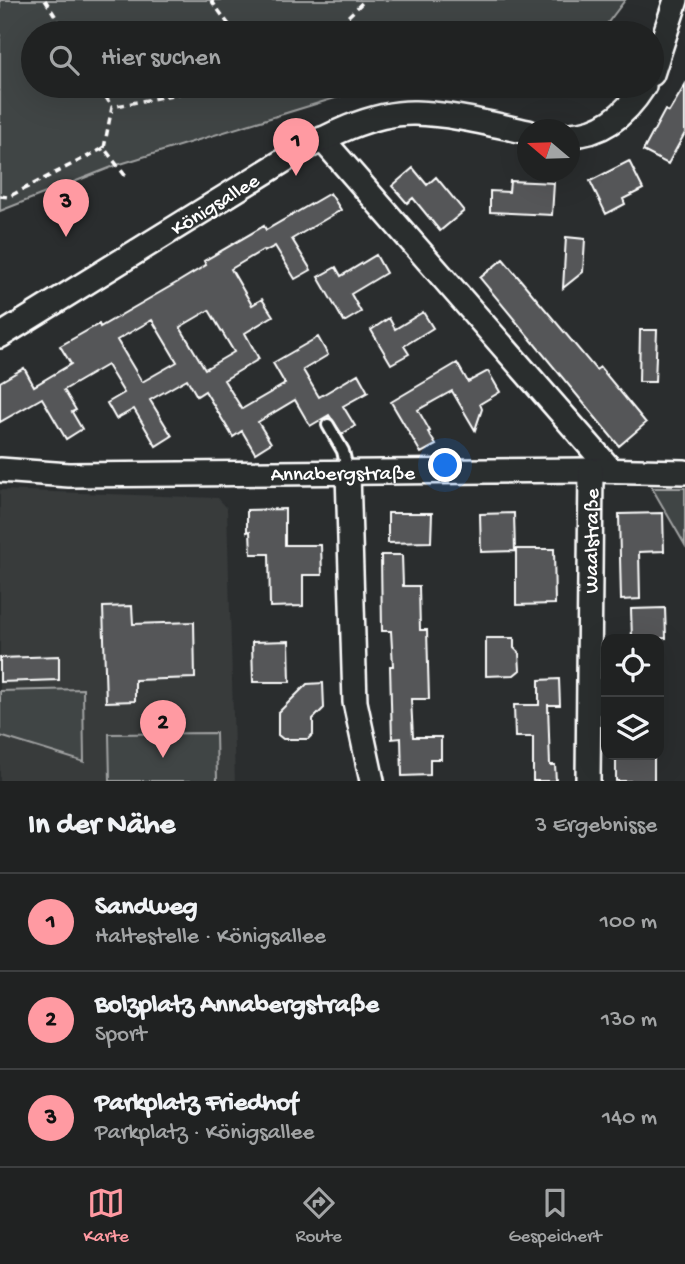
<!DOCTYPE html>
<html lang="de">
<head>
<meta charset="utf-8">
<style>
  body { margin:0; font-family:"Gochi Hand",sans-serif; background:#2d2f2f; color:#f1f3f6 }
  .controls { position:absolute; right:21px; bottom:21px; display:grid; overflow:hidden; border-radius:14px; box-shadow:0 7px 28px #0002 }
  .controls button { width:63px; height:63px; display:grid; place-items:center; padding:0; border:0; border-bottom:2px solid #3d3f40; background:#202222; color:#f1f3f6; font:35px sans-serif }
  .compass { position:absolute; left:517px; top:119px; width:63px; height:63px; border-radius:50%; background:#202222; box-shadow:0 7px 28px #0002; rotate:289deg }
  .you { position:absolute; left:446px; top:466px; width:24px; height:24px; margin:-18px; border:5px solid #fff; border-radius:50%; background:#1a73e8; box-shadow:0 0 0 10px #1a73e833 }
  .badge { display:grid; place-items:center; width:46px; height:46px; border-radius:50%; background:#ff9aa2; color:#111; font-size:23px; font-weight:700 }
  .pin { position:absolute; translate:-50% -58px; filter:drop-shadow(0 2px 4px #0008) }
  .pin::after { content:''; position:absolute; top:37px; width:24px; height:21px; background:inherit; clip-path:polygon(0 0,100% 0,50% 100%) }
  .list { margin:0; padding:0; list-style:none }
  h2 { display:flex; justify-content:space-between; align-items:center; height:91px; margin:0; padding:0 28px; font-size:30px }
  h2 small { font-size:23px; font-weight:400; color:#a2a4a5 }
  .list li { display:grid; grid-template-columns:46px 1fr auto; gap:21px; align-items:center; box-sizing:border-box; height:98px; padding:0 28px; border-top:2px solid #3d3f40 }
  .list b { display:block; font-size:26px; white-space:nowrap }
  .list p { margin:0; font-size:23px; white-space:nowrap; color:#a2a4a5 }
  .list em { font-size:23px; font-style:normal; color:#a2a4a5 }
  .icon { flex:none; width:38px; height:38px; fill:none; stroke:currentColor; stroke-width:2; stroke-linecap:round; stroke-linejoin:round }
  .map { position:relative; flex:none; width:685px; height:781px; overflow:hidden }
  .search { position:absolute; background:#202222; box-shadow:0 7px 28px #0002; left:21px; right:21px; top:21px; height:77px; display:flex; align-items:center; gap:18px; box-sizing:border-box; padding:0 24px; border-radius:38px; color:#a2a4a5; font-size:26px }
  .sheet { height:385px; background:#202222 }
  nav { display:flex; justify-content:space-around; align-items:center; box-sizing:border-box; height:98px; border-top:2px solid #3d3f40; background:#202222; font-size:19px; color:#a2a4a5 }
  nav a { display:grid; justify-items:center; gap:4px }
  nav .on { color:#ff9aa2 }
  .map>svg:first-child { display:block }
</style>
</head>
<body>
<div class="map">
<svg width="685" height="781" viewBox="0 0 685 781">
  <rect width="100%" height="100%" fill="#2a2d2e"/>
  <filter id="ink" filterUnits="userSpaceOnUse"><feTurbulence type="fractalNoise" baseFrequency=".0143" numOctaves="2"/><feDisplacementMap in="SourceGraphic" scale="14" xChannelSelector="R" yChannelSelector="G"/><feConvolveMatrix kernelMatrix="1 2 1 2 8 2 1 2 1" color-interpolation-filters="sRGB"/></filter>
  <g filter="url(#ink)">
    <path fill="#373a3b" d="M0,490l218,8 9,10 8,273h-235z"/>
    <path fill="#414445" stroke="#a0a2a2" stroke-width="2" d="M0,0h625l-25,33h-567v53h341l-257,79 -117,46z
      M652,488h33v57z
      M83,689l1,73 -84,-26v-45z
      M216,733l1,48h-107l-1,-47z"/>
    <path fill="#555758" stroke="#fff" stroke-width="2" fill-rule="evenodd" d="M685,85v48l-17,31 -25,-13 22,-41 4,2z
      M629,161l14,28 -20,10 2,5 -19,10 -16,-33z
      M413,168l14,17 9,-8 28,34 -24,20 -27,-33 -6,5 -15,-17z
      M510,181l44,2 -2,32 -62,-3v-21l19,1z
      M330,193l11,17 -49,29 19,31 -16,9 -20,-33 -11,6 -1,-2 -32,19 21,36 10,-6 11,17 -28,17 14,26 -35,21 18,29 43,-25 -12,-21 45,-26 10,18 -25,15 16,27 39,-23 10,18 -25,14 12,20 -13,8 -13,-19 -19,11 -15,-26 -37,22 13,21 -16,10 -13,-22 -9,6 -28,-46 -8,5 -10,-17 -37,21 22,36 -16,10 -22,-37 -18,10 -9,-16 17,-10 -17,-28 -43,25 12,20 -4,2 10,17 -16,10 -24,-41 -42,24v-40l24,-14 10,18 37,-22 -11,-18 39,-22 1,3 78,-45 28,-17 -2,-4 60,-35 2,4zM209,310l25,42 -29,17 -25,-42zM152,320l25,42 -35,20 -25,-42z
      M566,237l19,2 -2,33 -20,16z
      M376,255l10,18 -35,21 10,18 -17,10 -26,-45 18,-10 5,9z
      M503,259l93,111 4,-3 46,56 -27,23 -139,-168z
      M423,312l10,16 -29,18 5,8 -18,10 -20,-34 18,-12 6,11z
      M640,330h17l-2,52h-16z
      M457,363l11,19 20,-11 12,21 -20,12 2,5 -7,21 -23,-39 -34,19 12,21 -2,1 8,13 -15,8 -30,-51z
      M285,509v36h36l1,30h-19v31l-33,1 -1,-53h-18l-1,-23 -3,1v-22z
      M388,513h44l-1,29 -43,1z
      M514,513l1,38 -34,1 -1,-38z
      M663,513l1,38 -25,1 1,47 -19,1 -2,-86z
      M516,549h38l1,55 -39,1z
      M381,555h21l1,31h16l1,44h7l2,69h-18l2,38h28v22h-11v16l-28,1 -1,-38 -9,1 -2,-73h3l-2,-35h-9z
      M132,606l1,18 61,-2 1,56 -60,2v21l-29,1 -3,-95z
      M665,608l1,30 -34,1 -1,-30z
      M486,638h28v10l5,5 1,17 -6,5 -28,1z
      M289,641l1,41h-37l-1,-40z
      M59,656v24l-59,2v-24z
      M559,679l1,26h-12l2,60h5l1,16h-23v-44h-18l-1,-32h25v-25z
      M323,683l1,25 -11,11v15l-5,5h-25l-5,-4v-22l29,-29z
      M616,755h38v26h-38z"/>
    <g fill="none" stroke-linecap="round" stroke-linejoin="round">
      <defs>
        <path id="service" d="M328,425l15,26 5,22"/>
        <g id="minor">
          <path d="M652,74l24,-74"/>
          <path d="M570,135c33,-1 57,-22 74,-49"/>
          <path d="M322,139l289,331"/>
          <path id="s1" d="M0,336l288,-178c36,-21 84,-46 127,-45 38,1 75,11 113,19"/>
          <path id="s2" d="M0,470l69,5 522,-5 94,2"/>
          <path d="M348,473l7,229 17,79"/>
          <path id="s3" d="M588,781l3,-311"/>
        </g>
      </defs>
      <use href="#service" stroke="#fff" stroke-width="16"/>
      <use href="#minor" stroke="#fff" stroke-width="28"/>
      <path stroke="#fff" stroke-width="3.5" stroke-dasharray="7 5" stroke-linecap="butt" d="M45,0l21,33
        M211,0l24,33
        M331,33l34,-33
        M99,86l13,21
        M104,148l8,-41 105,-21
        M0,196l8,1 96,-49 23,30"/>
      <use href="#service" stroke="#2a2d2e" stroke-width="10"/>
      <use href="#minor" stroke="#2a2d2e" stroke-width="23"/>
    </g>
  </g>
  <g text-anchor="middle" stroke-width="7" stroke-linejoin="round" paint-order="stroke">
    <g font-size="21" fill="#fff" stroke="#2a2d2e">
      <text dy="7" stroke="none"><textPath href="#s1" startOffset="252">Königsallee</textPath></text>
      <text dy="7" stroke="none"><textPath href="#s2" startOffset="343">Annabergstraße</textPath></text>
      <text dy="7" stroke="none"><textPath href="#s3" startOffset="240">Waalstraße</textPath></text>
    </g>
  </g>
</svg>
<div class="controls">
<button><svg class="icon" aria-label="locate" viewBox="0 0 24 24"><circle cx="12" cy="12" r="6"/><path d="M12 2v4M12 18v4M2 12h4M18 12h4"/></svg></button>
<button><svg class="icon" aria-label="layers" viewBox="0 0 24 24"><path d="M12 4l9 5-9 5-9-5zM3 14l9 5 9-5"/></svg></button>
</div>
<svg class="compass" viewBox="-18 -18 36 36"><path d="M0-13l5 13h-10z" fill="#e53935"/><path d="M0 13l5-13h-10z" fill="#a2a4a5"/></svg>
<div class="you"></div>
<div class="pin badge" style="left:296px;top:176px">1</div>
<div class="pin badge" style="left:163px;top:758px">2</div>
<div class="pin badge" style="left:66px;top:237px">3</div>
<div class="search"><svg class="icon" aria-label="search" viewBox="0 0 24 24"><circle cx="10" cy="10" r="6"/><path d="M15 15l6 6"/></svg>Hier suchen</div>
</div>
<section class="sheet">
<h2>In der Nähe<small>3 Ergebnisse</small></h2>
<ul class="list">
<li><span class="badge">1</span><div><b>Sandweg</b><p>Haltestelle · Königsallee</p></div><em>100 m</em></li>
<li><span class="badge">2</span><div><b>Bolzplatz Annabergstraße</b><p>Sport</p></div><em>130 m</em></li>
<li><span class="badge">3</span><div><b>Parkplatz Friedhof</b><p>Parkplatz · Königsallee</p></div><em>140 m</em></li>
</ul>
</section>
<nav>
<a class="on"><svg class="icon" aria-label="map" viewBox="0 0 24 24"><path d="M3 6l6-2 6 2 6-2v14l-6 2-6-2-6 2zM9 4v14M15 6v14"/></svg>Karte</a>
<a><svg class="icon" aria-label="directions" viewBox="0 0 24 24"><path d="M12 3l9 9-9 9-9-9zM9 14v-3h6M13 9l2 2-2 2"/></svg>Route</a>
<a><svg class="icon" aria-label="saved" viewBox="0 0 24 24"><path d="M7 4h10v16l-5-4-5 4z"/></svg>Gespeichert</a>
</nav>
</body>
</html>
